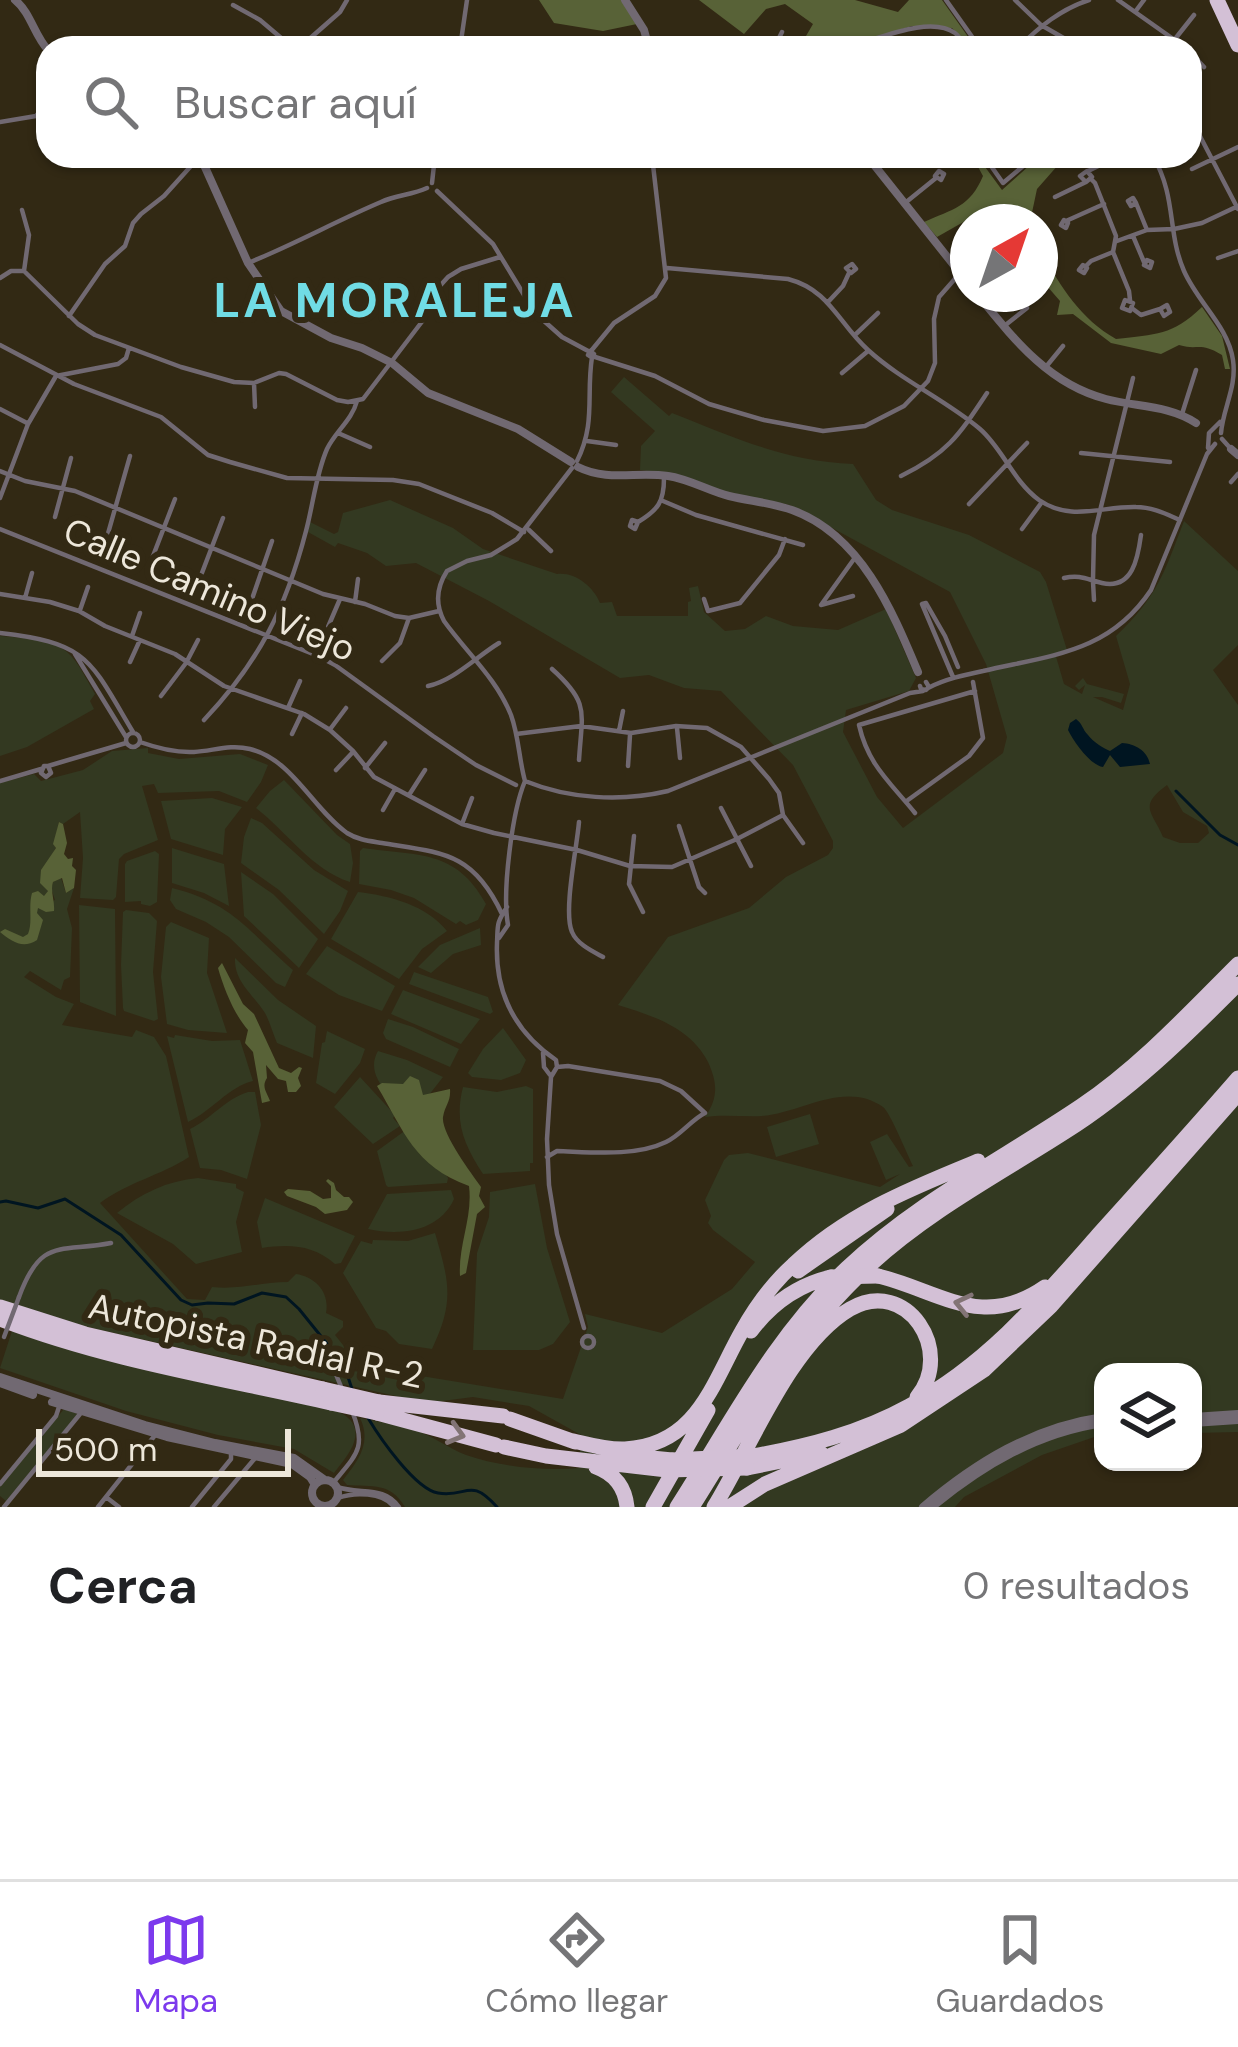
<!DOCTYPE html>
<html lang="es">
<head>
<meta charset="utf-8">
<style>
  body { margin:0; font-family:"DM Sans",sans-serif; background:#f2f2f2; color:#202124 }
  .controls { position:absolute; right:36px; bottom:36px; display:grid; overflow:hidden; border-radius:24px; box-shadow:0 3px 9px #0004 }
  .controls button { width:108px; height:108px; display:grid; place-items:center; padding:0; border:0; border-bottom:3px solid #e0e0e0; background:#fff; color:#202124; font:60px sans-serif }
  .compass { position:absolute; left:950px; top:204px; width:108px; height:108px; border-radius:50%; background:#fff; box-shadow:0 3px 9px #0004; rotate:40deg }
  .scale { position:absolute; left:36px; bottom:30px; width:255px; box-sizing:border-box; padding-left:12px; border:6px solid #ede7da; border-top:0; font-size:33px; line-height:42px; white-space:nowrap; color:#ede7da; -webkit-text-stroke:9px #322914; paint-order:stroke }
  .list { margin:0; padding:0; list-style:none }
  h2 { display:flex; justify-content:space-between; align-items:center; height:156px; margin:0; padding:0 48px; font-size:51px }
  h2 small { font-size:39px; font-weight:400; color:#757577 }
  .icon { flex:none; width:66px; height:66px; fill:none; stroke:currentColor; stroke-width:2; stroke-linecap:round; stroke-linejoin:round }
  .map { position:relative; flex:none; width:1238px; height:1507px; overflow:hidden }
  .search { position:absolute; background:#fff; box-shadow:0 3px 9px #0004; left:36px; right:36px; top:36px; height:132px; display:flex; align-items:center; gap:30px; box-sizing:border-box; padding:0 42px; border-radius:36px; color:#757577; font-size:45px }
  .sheet { height:372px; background:#fff }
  nav { display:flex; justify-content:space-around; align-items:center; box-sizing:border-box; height:168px; border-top:3px solid #e0e0e0; background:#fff; font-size:33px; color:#757577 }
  nav a { display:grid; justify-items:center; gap:6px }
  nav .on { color:#7c3aed }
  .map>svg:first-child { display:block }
</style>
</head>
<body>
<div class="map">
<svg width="1238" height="1507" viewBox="0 0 1238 1507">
  <rect width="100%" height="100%" fill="#322914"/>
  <path fill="#333921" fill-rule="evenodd" d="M624,377l45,39 3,-3c63,25 113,48 181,51l23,36 16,10 77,25 71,37 6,10 21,68 -12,3 9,31 18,10 3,-9 -6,5 -4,-4 8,-8 4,6 37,10 -3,9 -19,-6h-9l30,13 7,-26 -14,-48c42,-40 48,-63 68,-115l54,50v74l-25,25 25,35v727l-45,1v-61h-90v62l-61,21 -78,42 -9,10h-550c-15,-25 -32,-20 -58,-22l-4,-5c15,-19 29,-37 17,-62 19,5 37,4 55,12 18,6 33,18 51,25 34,12 78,16 113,13l2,-33 -52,-29 -56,-9 -46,6 -353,-79 -74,-24v-517l34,-9 7,7 42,-11 29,-19 36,-3v5l31,6 61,-5 28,11 -7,17 -14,20 -28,-11 -61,2 -4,-9 -12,2 16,54 -34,14 -5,5 -3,38 -3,3 -33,-2 3,-40 -3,-46 -17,12 -4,-2 -5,22 2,4 -9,15 1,28 -10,16 17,-7 -4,-12 2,-6 8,-4 5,15 8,-5 -7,21 5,19 -2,49 -6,3 -3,10 -31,-19 -6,6 32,20 18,7 -12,21 70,12 4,-7 18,7 12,19 23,101c-29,19 -59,24 -89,46l87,96 18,1 7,-13c28,3 49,-5 76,-5l8,-8c20,3 34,19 30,39l17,8v6l-8,8 8,10 7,16 4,2 1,3 -7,1v4l61,3 154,25 25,-72 -3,-13 77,19 70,-44 23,-27 -42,-32 -5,-7 3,-7 -6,-16 19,-40 5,-5 19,-2 132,34 20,-13 -14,6 -16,-38 17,-8 22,33 4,-1c-6,-12 -23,-54 -30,-59 -38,-27 -82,6 -121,9 -19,1 -38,-2 -57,1 13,-19 13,-33 3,-55 -18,-35 -55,-46 -90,-57l50,-68 81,-29 37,-31 42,-22 5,-7v-7l-40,-76 -72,-74 -37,-3 -35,-13 -29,3 -131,-77 -73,-38 -30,3 -19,-13 -29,-10 -3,4 -27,-15 2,-10 24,12 4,-2 5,-19 47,-13 63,28 30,21 74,25c18,-2 36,12 43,29l12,-1 5,14h71v-14l3,-1 -2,-13 9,-2 6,26 21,19 20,-2 21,-13 27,10 45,4 48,-21 30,69 -7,13 -63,19 -3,22 34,65 26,31 100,-75 4,-16 -21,-73 -36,-72 -160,-87 -69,-14 -52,-18 -29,-3 1,-24 14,-15 -44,-39zM1167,785l16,27 24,14 2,7 -11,10h-18l-17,-6c-10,-25 -26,-30 4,-52z
    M0,636c21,2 50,2 67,16 12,10 20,29 28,42l-5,7 4,8 -67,38 -27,9z
    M284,780l53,55 13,9 3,19 -3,19c-38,-12 -63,-50 -94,-74l14,-17z
    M212,798l30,9 -17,22 -2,26 -52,-16 -10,-38z
    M251,818l11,5 52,47 34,21 -8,20 -16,23 -45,-44 -38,-27 3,-26z
    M172,848l52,16 5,42 -25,-13 -32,-10z
    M363,848c55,8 93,1 123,56l-8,16 -12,5 -6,-4 -4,3 -42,-26 -23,-8 -32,-6 1,-33z
    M155,851l4,3 -2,48 -7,4 -9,-2v-3l-16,1v-38l2,-3z
    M241,872l32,22 45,45 -19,29 -55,-52z
    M172,888c61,15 77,44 121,82l-8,17 -9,-4 -47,-46 -23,-15 -30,-13 -6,-9z
    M358,892c33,4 68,13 89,39l-25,18 -23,30 -68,-40z
    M79,905l36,4 1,107 -36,-14z
    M126,910l23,3 8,8 -4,51 5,47 -4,2 -30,-10 -1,-3 -2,-43 2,-53z
    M171,922l38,16 -2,35 20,60 -39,-3 -21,-6 -6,-47 5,-50z
    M480,928l1,17 -28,9 -22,19 -13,-6 22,-22z
    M327,946l68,40 -13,25 -43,-16 -33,-21z
    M235,958l43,42 38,26 -3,32 -36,-15c-4,-9 -7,-21 -12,-30 -12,-19 -31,-31 -30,-55z
    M414,972l74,25 5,15 -3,2 -81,-30z
    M403,990l77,29 -19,25 -70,-30z
    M388,1019l25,8 46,22 -9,18 -64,-28 -3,-6z
    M503,1028l23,32 -6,13 -19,7 -29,-3 -4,-4 15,-24z
    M327,1031l38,18 -5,14 -25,31 -19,-11 6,-40 3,-1z
    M175,1035l37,6 28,-1 13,41c-25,6 -41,30 -65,41l-21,-86 7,2z
    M378,1051l29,9 36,17 -32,41c-17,-19 -48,-41 -33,-67z
    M360,1077l35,38 -2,3 7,8 -27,18 -39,-37z
    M526,1086l7,3v74h-3v8l-47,3c-19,-29 -29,-52 -20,-87l34,5z
    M248,1092h7l6,33 -14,54 -26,-9 -21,-2 -10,-39c21,-10 35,-30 58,-37z
    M810,1114l9,30 -43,13 -9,-30z
    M406,1130l31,29 11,19 -1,5 -59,4 -2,-2 -9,-34z
    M198,1178l38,6v4l8,4 -8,30 6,30 -46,12 -23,-20 -56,-31c24,-20 50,-32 81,-35z
    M535,1184l12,64 23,74 -17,22 -14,6h-66l4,-97 12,-36 1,-25z
    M451,1190l3,9c-15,33 -54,37 -86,30l19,-35z
    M265,1198l90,38 -14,27 -6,1c-22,-19 -45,-20 -73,-16l-5,-26z
    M435,1233c14,48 20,68 -3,116l-33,-5 -13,-13 -10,-3 -33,-55 18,-32 11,3 1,-4 35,1z
    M12,1331c102,36 210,55 315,77 7,3 15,4 20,9 21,17 -2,42 -13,56l-40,-24 -76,-14 -92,-24 -126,-43z
    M64,1409l14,5 -72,87 -6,-5v-9z"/>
  <path fill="#586237" d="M539,0h82l16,24 -34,7 -49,-8z
    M699,0h156l43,12 11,-12h33l34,48h-6l-18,-20 -40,-2 -52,16 -6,6h-55l14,-24 -28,-20 -19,5 -22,25z
    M972,156h5l25,34 38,-34h26l-29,33 -7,33h-10l-11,-11 -42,9 -30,17 -13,-15c29,-13 46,-15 59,-46z
    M1040,250c20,35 39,68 76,89 40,-5 56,-3 86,-32l20,29 8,33h-5l-3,-14c-23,-14 -23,-4 -43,-10l-18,9 -50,-11 -38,-29 -16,1 3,-14 -20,-23z
    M59,822l4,2 4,19 -3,11 4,5 5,-1 -1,8 4,4 -2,18 -8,5 -4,-15 -9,4c-3,9 2,19 1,29l-8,1 -8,-4 -1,5 6,7 -6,20c-14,9 -25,2 -37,-8l5,-3 18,8 5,-3c5,-12 0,-27 4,-41l6,-2 6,5 4,-5 -8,-8 1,-13 15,-22 -3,-4z
    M222,963l21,41 11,10 25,54 12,5 8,-6 3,1 -4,10 3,8 -5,6h-8l-2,-11 -8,-2 -12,-14 1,13c-6,9 0,14 3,23l-8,2 -9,-51 -8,-9 3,-13c-14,-16 -24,-41 -30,-62z
    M410,1076l9,4 4,15 27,-6c1,13 -5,16 -7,28 -2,16 28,56 38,70l-2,9 6,11 -8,7 -11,59 -6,3c-2,-31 13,-59 9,-90 -55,-20 -65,-55 -92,-100l5,-3 21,1z
    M328,1179l6,4 2,7 8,7h5l4,5 -6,8 -22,4 -9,-7 -29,-11 -3,-4 4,-3 22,2 13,8 8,-1v-12l-5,-5z"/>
  <path fill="#001521" d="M1076,719c7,5 6,10 12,16 5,7 15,13 22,16l12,-8c13,1 25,7 28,21l-30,3 -10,-12 -7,12c-13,-2 -29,-25 -35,-37l2,-7z"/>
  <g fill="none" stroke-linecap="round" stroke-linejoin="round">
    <path stroke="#001521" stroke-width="3" d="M1176,791l44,44 18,10
      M0,1202l6,-1 32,7 27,-9 56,36 60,65 11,5 16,-2 26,1 28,-11 24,4 13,12 46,57
      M347,1374l5,15
      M368,1418c12,20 47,71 70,75 30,5 31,-17 59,14"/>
    <path stroke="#716972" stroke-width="4.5" d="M946,0l34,48
      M1015,0l26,25 40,23
      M1118,0l68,48
      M233,5l27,15 33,28
      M1135,12l9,-12
      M1175,39l19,-24
      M299,48l41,-36 7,-12
      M460,48l7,-48
      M774,48l8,-16
      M855,48l3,-4c25,-7 73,-28 97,-11 3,2 10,12 12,15
      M1018,48c21,-21 43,-39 71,-48
      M1190,52l14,15
      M1190,117l48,92
      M0,122l36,-6 12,-14
      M984,156l19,27 32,-27
      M1153,156c24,42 14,76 31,115 14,32 44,55 49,89 4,27 -10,48 -12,73
      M1192,169l46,-22
      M939,171l5,3 -3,6 -6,-4z
      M1087,171l5,6 -6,5 -6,-6z
      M1088,171l31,-15
      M1091,179l4,4 21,53 -3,16 16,39 1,9
      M432,183l3,-27
      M437,191l56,53 42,69 27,24 28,15
      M1055,197l31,-15
      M1133,198l3,5 -5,3 -3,-5z
      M905,203l31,-25
      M1136,203l11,27
      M22,210l7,25 -5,36
      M1064,220l4,3 -2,5 -5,-3z
      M1066,221l38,-17
      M1133,236l11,26
      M1117,241l30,-11 27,-1 28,-6 34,-16
      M1218,258l20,-7
      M1147,260l5,2 -2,6 -6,-3z
      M248,263c45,-18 88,-42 133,-61 15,-7 31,-7 46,-14
      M852,264l4,5 -5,4 -5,-5z
      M1083,265l4,3 -3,5 -5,-3z
      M1086,266l5,-5 22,-9
      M667,268l121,11c42,11 50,44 80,71 34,31 78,50 112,79 23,20 33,52 59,71 32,22 63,6 97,7 16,0 30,7 44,13
      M0,278l11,-7h13l54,53 17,11 86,32 53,15 20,1 25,-10 7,1 51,26 11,2 15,-3 61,-80 14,-31 10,-11 13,-8 39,-12
      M1125,300l8,3 -3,8 -8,-3z
      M828,302l15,-16 6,-13
      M1167,305l3,7 -6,4 -4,-7z
      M1133,309l8,6 19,-6
      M69,316l36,-52 20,-18 8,-23 8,-9 23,-18 36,-40
      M1003,327l24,-19
      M856,334l22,-21
      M0,345l74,39 87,33 47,38 22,7 57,16 106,2 26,4 73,29 32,19
      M590,351l4,3 -3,3 -3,-2z
      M591,351l23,-28 41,-27 11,-18 -14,-122
      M592,356l63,20 54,28 55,16 59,11 42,-5 39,-20 24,-25 7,-18 -1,-44 5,-22 29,-33
      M1045,368l18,-22
      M842,373l26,-22
      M254,383l1,24
      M0,409l27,14
      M1182,414l14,-44
      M338,433l32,14
      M1222,439l9,10
      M587,441l29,4
      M1208,448l1,-15 11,-11
      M1081,453l89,9
      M577,461c19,-38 9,-65 15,-104
      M0,471l25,10 50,10 248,103 42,10 30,12 14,2 30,-7
      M901,476c47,-23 58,-41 86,-83
      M1231,482l7,-8
      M0,498l28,-74 28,-48 62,-12 8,-6 3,-10
      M663,501l33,14 107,30
      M969,504l58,-61
      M55,517l16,-59
      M638,522l-3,7 -5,-3 2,-6 6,2c20,-12 26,-20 26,-44
      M0,529l318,127 17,9 98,71 43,29 40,20
      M1022,529l20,-27
      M529,530l22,21
      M107,537l23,-81
      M153,556l22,-57
      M200,578l23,-60
      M1064,578c17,-4 24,2 38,5 31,7 36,-26 39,-48
      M1093,579l1,-44 39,-157
      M1093,582l1,18
      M0,594l50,8 29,9 26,15 70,28 49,32 80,28 26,16 23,21 21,26 88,47 32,9 83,17 53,16 42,1 65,-28 46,-24 -4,-22 -10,-14 -28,-32 -34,-19 -31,-2 -45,7 -50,-7 -65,8
      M853,596l-32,9 33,-46
      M25,598l7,-25
      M252,599l20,-58
      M704,599l4,12 32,-8 39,-48 6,-16
      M355,602l3,-23
      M80,610l8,-23
      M328,627l12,-28
      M0,633c89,10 90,27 133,99
      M132,636l8,-23
      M75,654l51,83
      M382,661l18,-18 9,-25
      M130,662l10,-22
      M552,669c38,34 30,43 27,91
      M953,677l-31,-73 4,-1 19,33 13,31
      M428,686c25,-5 48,-29 71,-43
      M920,686l1,3 5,1 3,-3 -3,-5
      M928,688c17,-9 36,-13 55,-17 68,-16 126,-18 168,-81l56,-136 8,-10
      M161,696l25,-33 12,-23
      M288,708l12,-27
      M204,720c55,-58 82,-112 102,-189 7,-26 10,-57 21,-82 8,-17 25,-29 30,-48
      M331,728l15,-20
      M677,728l3,30
      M619,731l4,-20
      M126 740a7 7 0 1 1 14 0a7 7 0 1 1-14 0Z
      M292,734l10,-21
      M140,742c17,6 36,11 54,10 19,-1 36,-8 56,-3 42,10 63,60 97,84 11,7 23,8 35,10 61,10 91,9 120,71
      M44,766h4l3,7 -5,4 -5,-4z
      M48,766l78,-23
      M628,766l2,-31
      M365,768l20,-25
      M336,770l16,-17
      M0,781l41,-12
      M525,781c44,18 96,21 143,10l242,-98 13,-2
      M525,781c-6,-21 -6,-44 -14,-66 -15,-37 -44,-62 -67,-94 -9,-17 -8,-33 3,-50l20,-10 24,-6 26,-16 55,-71
      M409,795l16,-25
      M908,800l61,-44 14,-18 -10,-56
      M721,808l30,58
      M383,810l12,-21
      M915,813c-25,-31 -47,-48 -56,-88l116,-34
      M783,815l20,28
      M579,822c-2,25 -16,90 -7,110 5,12 20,19 31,25
      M462,824l10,-26
      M679,826l20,61 6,6
      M634,836l-5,48 14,28
      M507,907c-11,17 -9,17 -10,36 -2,49 18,89 59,117l1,7
      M499,938l9,-13c-6,-33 4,-113 17,-144
      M543,1053l1,14 6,8
      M557,1067l-6,10 -4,62 2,46 8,49 27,94
      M557,1067l11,-1 92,15 21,10 24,22
      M547,1157l10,-6c33,1 78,6 109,-9 15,-7 25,-22 39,-29
      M19,1297c22,-60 40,-44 92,-54
      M582 1342a6 6 0 1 1 12 0a6 6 0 1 1-12 0Z
      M335,1372l7,17
      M333,1483c24,-29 34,-35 19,-72
      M0,1484l56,-68 4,-12
      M337,1487c23,8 47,-2 62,20
      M106,1497l13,10
      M338,1498c16,-6 45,-6 56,9
      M4,1507l76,-93
      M98,1507l58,-73
      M192,1507l39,-48v-7
      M214,1507l42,-50"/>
    <path stroke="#716972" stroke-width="8" d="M15,0c16,13 19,35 33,50
      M625,0l19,30 5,18
      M200,156l48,107 33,48 50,27 31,10 30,15 36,30 90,36 53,33
      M867,156l101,127
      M977,294c36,44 71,90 129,105 30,8 63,6 90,24
      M1231,449l7,6
      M578,467c30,15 59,4 90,9 21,3 41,15 61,20 21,5 43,7 63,14 69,25 100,100 126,162
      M0,1377l145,48 70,18 79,15 31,22
      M0,1383l33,12
      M52,1402l115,35 125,27 18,13 5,8
      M1193,1417l45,-3
      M1193,1423l45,-3
      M312 1493a13 13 0 1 1 26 0a13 13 0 1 1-26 0Z
      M923,1507c53,-45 110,-80 180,-90
      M932,1507c51,-42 105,-74 171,-84"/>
    <path stroke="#d3c0d6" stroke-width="15" d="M1217,0l21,45
      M798,1271l89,-62
      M878,1276c62,15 104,55 167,11
      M0,1307l85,27 238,55
      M0,1319c106,41 221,59 331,84
      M751,1331c21,-28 47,-46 80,-54
      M379,1402l124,14
      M377,1413l119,32
      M510,1419l65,23
      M569,1440c18,4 37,10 56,9 72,-4 87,-65 117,-118 14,-25 30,-47 51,-66 53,-51 119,-77 185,-104
      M504,1447l42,9 121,14
      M621,1455l51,5
      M753,1456c55,-10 107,-23 156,-50 77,-41 132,-106 189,-171 47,-52 94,-104 140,-157
      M596,1467c19,7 29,20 31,40
      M747,1468l74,-15
      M653,1507l55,-97
      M677,1507c54,-84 96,-169 170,-239 71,-67 154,-108 234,-162 59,-40 107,-92 157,-142
      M692,1507c56,-89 99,-169 178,-242 59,-54 128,-90 195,-133 65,-41 119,-94 173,-148
      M714,1507c36,-58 76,-163 136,-198 57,-33 105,43 67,88
      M729,1507l36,-23 136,-59 83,-55 67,-64 187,-212"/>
    <path stroke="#716972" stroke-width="4.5" d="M4,1337l15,-40"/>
    <path stroke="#d3c0d6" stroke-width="15" d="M831,1277l47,-1
      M323,1389l56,13
      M331,1403l46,10
      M672,1460l81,-4
      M667,1470l80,-2"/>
  </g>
  <defs><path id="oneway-chevron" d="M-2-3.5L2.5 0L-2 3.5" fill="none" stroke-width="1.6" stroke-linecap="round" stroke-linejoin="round" transform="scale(3)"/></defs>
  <g stroke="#827475">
    <use href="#oneway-chevron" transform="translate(963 1304) rotate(-167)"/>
    <use href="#oneway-chevron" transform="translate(456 1434) rotate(16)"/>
  </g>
  <g text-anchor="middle" stroke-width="12" stroke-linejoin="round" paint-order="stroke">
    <g font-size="36" fill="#ede7da" stroke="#322914">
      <text transform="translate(210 589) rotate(23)" y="13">Calle Camino Viejo</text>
      <text transform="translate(256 1340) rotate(12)" y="13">Autopista Radial R-2</text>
    </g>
    <g font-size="48" font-weight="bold" letter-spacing="3" fill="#70dce5" stroke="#322914">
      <text x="395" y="317">LA MORALEJA</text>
    </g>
  </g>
</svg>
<div class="controls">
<button><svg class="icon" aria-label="layers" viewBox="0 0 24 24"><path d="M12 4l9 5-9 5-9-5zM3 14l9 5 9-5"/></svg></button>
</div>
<svg class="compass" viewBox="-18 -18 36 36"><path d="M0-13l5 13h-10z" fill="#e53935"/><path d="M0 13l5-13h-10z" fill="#757577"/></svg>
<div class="scale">500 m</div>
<div class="search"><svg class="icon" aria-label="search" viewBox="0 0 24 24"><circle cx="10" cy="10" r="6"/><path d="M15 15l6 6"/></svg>Buscar aquí</div>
</div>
<section class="sheet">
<h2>Cerca<small>0 resultados</small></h2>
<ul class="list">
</ul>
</section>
<nav>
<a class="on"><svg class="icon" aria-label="map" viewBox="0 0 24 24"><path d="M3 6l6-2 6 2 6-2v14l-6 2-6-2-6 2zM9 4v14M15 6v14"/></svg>Mapa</a>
<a><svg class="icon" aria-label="directions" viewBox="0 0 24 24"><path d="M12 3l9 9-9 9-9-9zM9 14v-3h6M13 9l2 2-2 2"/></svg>Cómo llegar</a>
<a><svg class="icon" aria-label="saved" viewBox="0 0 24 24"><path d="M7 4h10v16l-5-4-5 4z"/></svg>Guardados</a>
</nav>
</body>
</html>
